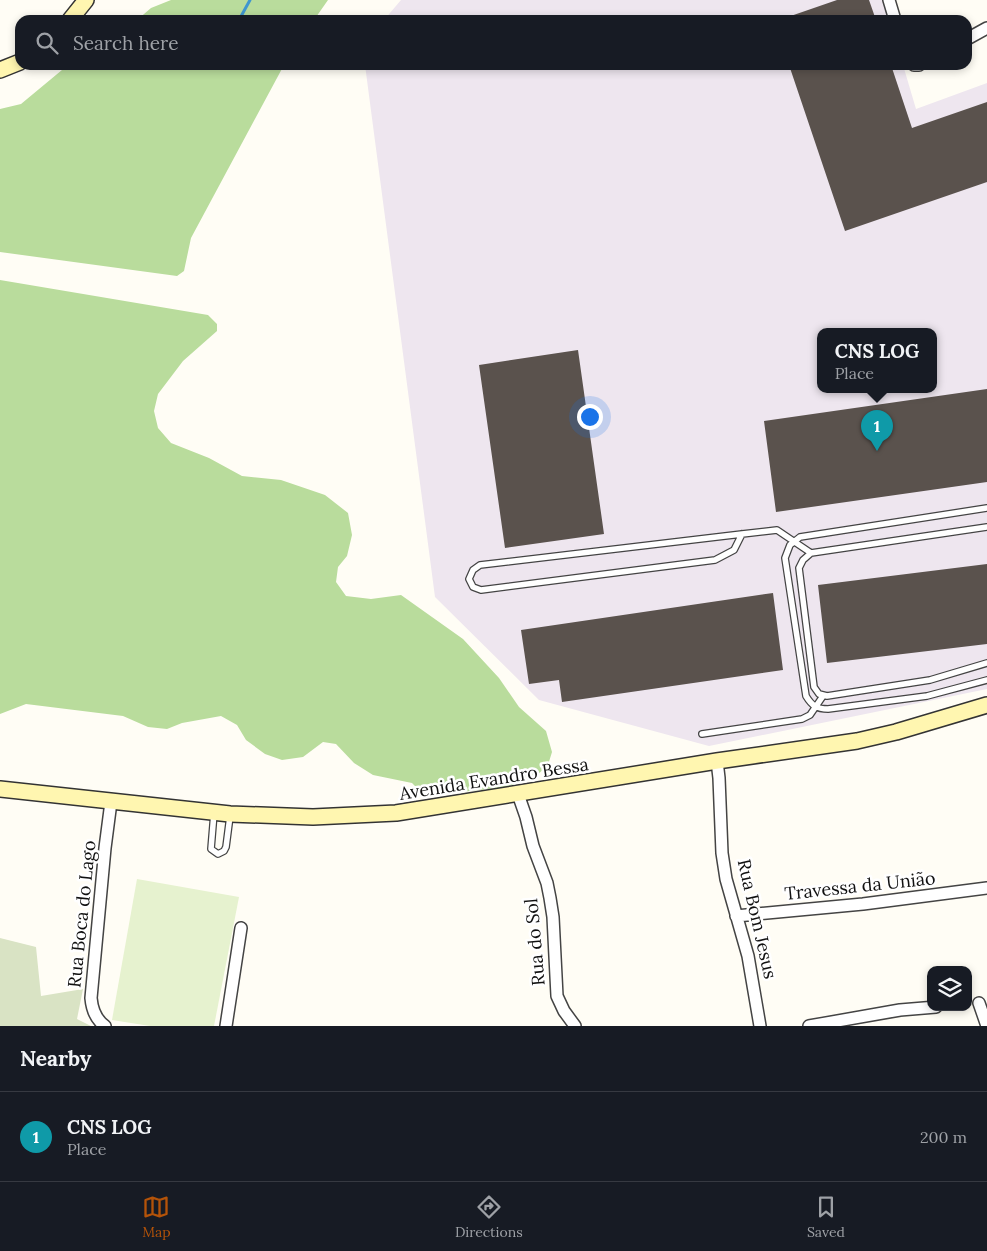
<!DOCTYPE html>
<html lang="en">
<head>
<meta charset="utf-8">
<style>
  body { margin:0; font-family:Lora,serif; background:#242831; color:#f1f3f6 }
  .controls { position:absolute; right:15px; bottom:15px; display:grid; overflow:hidden; border-radius:10px; box-shadow:0 2px 8px #0003 }
  .controls button { width:45px; height:45px; display:grid; place-items:center; padding:0; border:0; border-bottom:1px solid #363941; background:#171b24; color:#f1f3f6; font:25px sans-serif }
  .you { position:absolute; left:589px; top:416px; width:18px; height:18px; margin:-12px; border:4px solid #fff; border-radius:50%; background:#1a73e8; box-shadow:0 0 0 8px #1a73e833 }
  .badge { display:grid; place-items:center; width:32px; height:32px; border-radius:50%; background:#b45309; color:#fff; font-size:16px; font-weight:700 }
  .pin { position:absolute; translate:-50% -41px; filter:drop-shadow(0 1px 2px #0008) }
  .pin::after { content:''; position:absolute; top:26px; width:18px; height:15px; background:inherit; clip-path:polygon(0 0,100% 0,50% 100%) }
  .popup { position:absolute; left:817px; top:328px; width:120px; height:65px; box-sizing:border-box; display:grid; place-content:center; border-radius:10px; background:#171b24; filter:drop-shadow(0 1px 4px #0005); font-size:16px; white-space:nowrap; color:#9ea1a6 }
  .popup b { font-size:19px; color:#f1f3f6 }
  .popup::after { content:''; position:absolute; left:50%; top:100%; margin-left:-10px; border:10px solid transparent; border-top-color:#171b24 }
  .list { margin:0; padding:0; list-style:none }
  h2 { display:flex; justify-content:space-between; align-items:center; height:65px; margin:0; padding:0 20px; font-size:21px }
  h2 small { font-size:16px; font-weight:400; color:#9ea1a6 }
  .list li { display:grid; grid-template-columns:32px 1fr auto; gap:15px; align-items:center; box-sizing:border-box; height:90px; padding:0 20px; border-top:1px solid #363941 }
  .list b { display:block; font-size:19px; white-space:nowrap }
  .list p { margin:0; font-size:16px; white-space:nowrap; color:#9ea1a6 }
  .list em { font-size:16px; font-style:normal; color:#9ea1a6 }
  .icon { flex:none; width:28px; height:28px; fill:none; stroke:currentColor; stroke-width:2; stroke-linecap:round; stroke-linejoin:round }
  .map { position:relative; flex:none; width:987px; height:1026px; overflow:hidden }
  .search { position:absolute; background:#171b24; box-shadow:0 2px 8px #0003; left:15px; right:15px; top:15px; height:55px; display:flex; align-items:center; gap:12px; box-sizing:border-box; padding:0 18px; border-radius:15px; color:#9ea1a6; font-size:19px }
  .sheet { height:155px; background:#171b24 }
  nav { display:flex; justify-content:space-around; align-items:center; box-sizing:border-box; height:70px; border-top:1px solid #363941; background:#171b24; font-size:14px; color:#9ea1a6 }
  nav a { display:grid; justify-items:center; gap:2px }
  nav .on { color:#b45309 }
  .map>svg:first-child { display:block }
</style>
</head>
<body>
<div class="map">
<svg width="987" height="1026" viewBox="0 0 987 1026">
  <rect width="100%" height="100%" fill="#fffdf5"/>
  <path fill="#eee6ef" fill-rule="evenodd" d="M401,0h484l6,20h-507z
    M365,65h538l13,44 71,-26v606l-278,57 -170,-46 -104,-103zM821,332h112v58h-112z"/>
  <path fill="#b9dc9c" d="M171,0h157l-14,20h-177l14,-12z
    M68,65h216l-93,173 -7,33 -7,5 -177,-24v-143l21,-5z
    M0,280l208,35 9,9v7l-34,30 -25,33 -4,17 4,17 13,15 38,15 33,18 39,4 44,15 23,18 4,22 -5,21 -9,11 -2,15 10,14 25,3 30,-4 62,44 36,39 20,29 27,24 6,21 -4,13 -13,12 -29,10 -81,9 -13,-13 -39,-8 -19,-12 -18,-19 -13,-2 -20,15 -21,3 -17,-6 -19,-14 -9,-15 -16,-9 -39,7 -15,6 -19,-2 -25,-11 -97,-12 -26,10z"/>
  <path fill="#d9e3c4" d="M0,938l36,9 5,49 42,-7 -6,30 14,7h-91z"/>
  <path fill="#e6f2cf" d="M137,879l102,18 -25,129h-64l-38,-6z"/>
  <g fill="none" stroke-linecap="round" stroke-linejoin="round">
    <path stroke="#3f96cf" stroke-width="3" d="M239,20l11,-20"/>
  </g>
  <path fill="#5a524d" d="M837,0h32l7,20h-94v-1z
    M789,65h102l21,63 75,-26v80l-142,49z
    M578,350l26,184 -99,14 -26,-183z
    M987,389v93l-211,30 -12,-91z
    M987,564v80l-160,19 -9,-78z
    M773,593l10,77 -221,32 -3,-22 -30,4 -8,-54z"/>
  <g fill="none" stroke-linecap="round" stroke-linejoin="round">
    <defs>
      <path id="lane" d="M987,508l-187,29 -10,8 -5,13 21,138c6,10 11,13 22,13l99,-13 60,-16
        M987,527l-176,26 -8,7 -4,8 15,119 5,7 8,2 103,-16 57,-17
        M742,534l-8,16 -19,10 -234,30 -8,-3 -4,-8 4,-9 7,-5 262,-31 35,-4 34,23
        M702,734l100,-15 8,-4 13,-19
        M214,813l-3,36 7,5 6,-3 2,-4 4,-31"/>
      <path id="street" d="M889,0l6,20
        M967,39l20,-11
        M914,65h5
        M717,761l2,17 3,75 4,26 22,77 12,70
        M518,794l8,23 7,29 14,37 3,15 3,19 4,79 7,15 11,15
        M736,916l127,-12 124,-16
        M979,1003l8,23
        M105,1026c-10,-7 -13,-17 -14,-28l14,-150 6,-46
        M226,1026l15,-98
        M809,1026l91,-16 36,-3"/>
      <path id="secondary" d="M70,20l16,-20
        M0,70l20,-8
        M0,789l230,25 83,3 83,-4 321,-52 140,-20 39,-9 91,-27"/>
    </defs>
    <use href="#lane" stroke="#444" stroke-width="8"/>
    <use href="#street" stroke="#444" stroke-width="14"/>
    <use href="#secondary" stroke="#333" stroke-width="18"/>
    <use href="#lane" stroke="#fff" stroke-width="5.5"/>
    <use href="#street" stroke="#fff" stroke-width="11"/>
    <use href="#secondary" stroke="#fff6b0" stroke-width="15"/>
  </g>
  <g text-anchor="middle" stroke-width="5" stroke-linejoin="round" paint-order="stroke">
    <g font-size="18" fill="#111" stroke="#fff">
      <text transform="translate(494 779) rotate(-9)" y="6">Avenida Evandro Bessa</text>
      <text transform="translate(860 886) rotate(-6)" y="6">Travessa da União</text>
      <text transform="translate(82 914) rotate(-84)" y="6">Rua Boca do Lago</text>
      <text transform="translate(757 919) rotate(77)" y="6">Rua Bom Jesus</text>
      <text transform="translate(535 942) rotate(-95)" y="6">Rua do Sol</text>
    </g>
  </g>
</svg>
<div class="controls">
<button><svg class="icon" aria-label="layers" viewBox="0 0 24 24"><path d="M12 4l9 5-9 5-9-5zM3 14l9 5 9-5"/></svg></button>
</div>
<div class="you"></div>
<div class="pin badge" style="left:877px;top:451px;background:#0f9aa8">1</div>
<div class="popup"><b>CNS LOG</b>Place</div>
<div class="search"><svg class="icon" aria-label="search" viewBox="0 0 24 24"><circle cx="10" cy="10" r="6"/><path d="M15 15l6 6"/></svg>Search here</div>
</div>
<section class="sheet">
<h2>Nearby<small></small></h2>
<ul class="list">
<li><span class="badge" style="background:#0f9aa8">1</span><div><b>CNS LOG</b><p>Place</p></div><em>200 m</em></li>
</ul>
</section>
<nav>
<a class="on"><svg class="icon" aria-label="map" viewBox="0 0 24 24"><path d="M3 6l6-2 6 2 6-2v14l-6 2-6-2-6 2zM9 4v14M15 6v14"/></svg>Map</a>
<a><svg class="icon" aria-label="directions" viewBox="0 0 24 24"><path d="M12 3l9 9-9 9-9-9zM9 14v-3h6M13 9l2 2-2 2"/></svg>Directions</a>
<a><svg class="icon" aria-label="saved" viewBox="0 0 24 24"><path d="M7 4h10v16l-5-4-5 4z"/></svg>Saved</a>
</nav>
</body>
</html>
